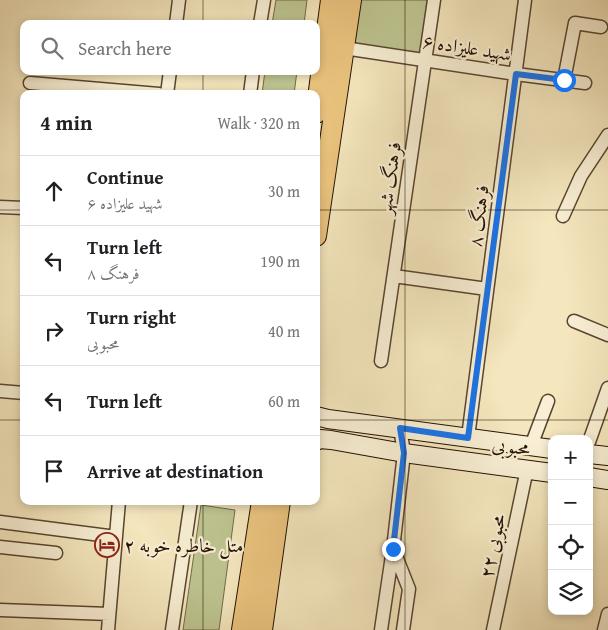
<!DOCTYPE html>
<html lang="en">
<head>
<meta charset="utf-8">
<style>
  body { margin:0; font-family:"Gentium Book Plus",Amiri,serif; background:#f2f2f2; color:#202124 }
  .controls { position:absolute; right:15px; bottom:15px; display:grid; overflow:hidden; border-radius:10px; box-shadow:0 2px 8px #0003 }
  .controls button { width:45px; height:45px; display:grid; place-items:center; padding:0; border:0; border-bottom:1px solid #e0e0e0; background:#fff; color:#202124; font:25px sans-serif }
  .stop { position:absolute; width:15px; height:15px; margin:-11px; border:4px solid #1a73e8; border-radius:50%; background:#fff }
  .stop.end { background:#1a73e8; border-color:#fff; box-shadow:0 1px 5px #0008 }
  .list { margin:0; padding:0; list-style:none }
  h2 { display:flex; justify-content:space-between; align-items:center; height:65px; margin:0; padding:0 20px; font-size:21px }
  h2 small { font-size:16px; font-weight:400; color:#757577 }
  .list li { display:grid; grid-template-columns:32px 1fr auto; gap:15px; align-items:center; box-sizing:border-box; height:70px; padding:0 20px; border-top:1px solid #e0e0e0 }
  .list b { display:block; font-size:19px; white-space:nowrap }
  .list p { margin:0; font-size:16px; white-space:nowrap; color:#757577 }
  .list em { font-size:16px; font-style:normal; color:#757577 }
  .icon { flex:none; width:28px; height:28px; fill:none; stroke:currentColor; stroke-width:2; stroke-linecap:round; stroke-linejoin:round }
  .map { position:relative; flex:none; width:608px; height:630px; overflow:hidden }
  .search { position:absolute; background:#fff; box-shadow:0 2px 8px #0003; left:20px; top:20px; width:300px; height:55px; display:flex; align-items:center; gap:12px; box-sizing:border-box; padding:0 18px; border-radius:10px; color:#757577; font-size:19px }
  .panel { position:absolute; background:#fff; box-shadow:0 2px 8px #0003; left:20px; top:90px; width:300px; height:415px; border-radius:10px }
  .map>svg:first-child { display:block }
</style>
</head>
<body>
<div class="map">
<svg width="608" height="630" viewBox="0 0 608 630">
  <rect width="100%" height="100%" fill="#f4e6bd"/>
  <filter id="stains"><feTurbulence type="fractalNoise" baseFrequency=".004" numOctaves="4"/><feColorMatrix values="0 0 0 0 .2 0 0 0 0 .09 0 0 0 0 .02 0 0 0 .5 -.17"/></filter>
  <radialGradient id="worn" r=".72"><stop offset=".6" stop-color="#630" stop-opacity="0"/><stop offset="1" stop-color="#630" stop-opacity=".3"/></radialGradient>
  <path fill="#bdc490" stroke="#716a49" d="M276,0h31l-3,24h-32z
    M359,0h71l-7,54 -70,-10z
    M265,71h32l-3,23h-32z
    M201,505l34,5 -16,120h-36z"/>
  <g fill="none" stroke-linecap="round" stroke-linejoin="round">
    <defs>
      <path id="street" d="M176,24l3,-24
        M260,24l4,-24
        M344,48l172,26 69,9
        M564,80l11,-57 26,4
        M30,83l129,11
        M167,94l3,-23
        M250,94l3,-23
        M0,207l24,1
        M563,216l18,-40 27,-41
        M394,276l93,13
        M574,321l34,14
        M381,361l53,-361
        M0,391l24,2
        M468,437l57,-437
        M589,442l19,-54
        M531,446l17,-45
        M0,522l116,15
        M0,547l56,6
        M394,551l15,38 -6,41
        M0,610l109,4
        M108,630l11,-129
        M172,630l19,-129
        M381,630l12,-81 11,-96 -4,-25
        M493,630l34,-161
        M604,630l4,-16"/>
      <path id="secondary" d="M316,416l12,3 224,30
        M316,441l4,-2 11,1 73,13 148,20
        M589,454l19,2
        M589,477l19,3"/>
      <path id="primary" d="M316,113l15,-113
        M316,236l35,-236
        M242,630l20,-129
        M262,630l18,-129"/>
    </defs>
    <use href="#street" stroke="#594631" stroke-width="15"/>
    <use href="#secondary" stroke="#251002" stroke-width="20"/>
    <use href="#primary" stroke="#251002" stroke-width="22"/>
    <use href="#street" stroke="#f8efd4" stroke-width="12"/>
    <use href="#secondary" stroke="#f8efd4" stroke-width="18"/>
    <use href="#primary" stroke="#eac37e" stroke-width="20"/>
  </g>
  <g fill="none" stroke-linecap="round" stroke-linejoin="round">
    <path stroke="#1a73e8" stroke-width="6" d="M393,549l11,-96 -4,-25 68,10 48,-364 48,6"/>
  </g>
  <path fill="none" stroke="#251002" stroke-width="1" stroke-opacity="0.55" d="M203,0v24M405,0v630M203,71v23M0,210h24M316,210h292M0,420h24M316,420h292M203,501v129"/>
  <defs>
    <symbol id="hotel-ring" viewBox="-11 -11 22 22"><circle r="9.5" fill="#f8efd4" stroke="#8f2418" stroke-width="1.5"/><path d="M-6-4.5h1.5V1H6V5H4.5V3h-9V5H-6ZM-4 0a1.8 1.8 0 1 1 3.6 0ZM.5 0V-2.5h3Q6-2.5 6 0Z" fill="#8f2418"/></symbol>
  </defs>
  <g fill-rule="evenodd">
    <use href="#hotel-ring" x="93" y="531" width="28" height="28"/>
  </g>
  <g text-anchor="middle" stroke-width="4.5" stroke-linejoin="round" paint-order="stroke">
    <g font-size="19" fill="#251002" stroke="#f8efd4">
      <text transform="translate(467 47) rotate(9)" y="7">شهید علیزاده ۶</text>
      <text transform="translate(389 178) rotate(-82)" y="7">فرهنگ شهر</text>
      <text transform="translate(478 216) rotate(-83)" y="7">فرهنگ ۸</text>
      <text transform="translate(511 446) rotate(7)" y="7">محبوبی</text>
      <text transform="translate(492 546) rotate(-78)" y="7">محبوبی ۲۲</text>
    </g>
    <g font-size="19" fill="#251002" stroke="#f8efd4" text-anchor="start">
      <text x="124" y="552">متل خاطره خوبه ۲</text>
    </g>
  </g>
  <rect width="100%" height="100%" filter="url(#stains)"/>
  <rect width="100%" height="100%" fill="url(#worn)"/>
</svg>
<div class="controls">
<button>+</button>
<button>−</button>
<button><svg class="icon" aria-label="locate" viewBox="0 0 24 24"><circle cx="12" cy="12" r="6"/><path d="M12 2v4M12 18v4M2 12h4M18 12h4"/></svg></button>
<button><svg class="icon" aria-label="layers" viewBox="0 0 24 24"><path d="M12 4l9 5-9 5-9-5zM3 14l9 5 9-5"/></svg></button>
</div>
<div class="stop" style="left:564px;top:80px"></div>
<div class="stop end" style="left:393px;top:549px"></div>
<div class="search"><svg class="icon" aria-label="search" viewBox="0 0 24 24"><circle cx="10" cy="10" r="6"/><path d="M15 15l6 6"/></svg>Search here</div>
<section class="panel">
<h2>4 min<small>Walk · 320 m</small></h2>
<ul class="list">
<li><svg class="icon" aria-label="ahead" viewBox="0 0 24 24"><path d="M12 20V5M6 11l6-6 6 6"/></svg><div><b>Continue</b><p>شهید علیزاده ۶</p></div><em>30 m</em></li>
<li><svg class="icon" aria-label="left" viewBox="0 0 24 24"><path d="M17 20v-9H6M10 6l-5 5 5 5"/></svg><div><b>Turn left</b><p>فرهنگ ۸</p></div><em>190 m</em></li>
<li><svg class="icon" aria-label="right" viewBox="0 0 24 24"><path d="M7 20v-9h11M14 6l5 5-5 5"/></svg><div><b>Turn right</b><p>محبوبی</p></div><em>40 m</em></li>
<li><svg class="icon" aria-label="left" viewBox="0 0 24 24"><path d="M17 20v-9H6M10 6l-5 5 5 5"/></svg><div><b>Turn left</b></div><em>60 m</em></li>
<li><svg class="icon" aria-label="arrive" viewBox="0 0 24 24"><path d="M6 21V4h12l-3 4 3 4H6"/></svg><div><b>Arrive at destination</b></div></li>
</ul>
</section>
</div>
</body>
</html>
